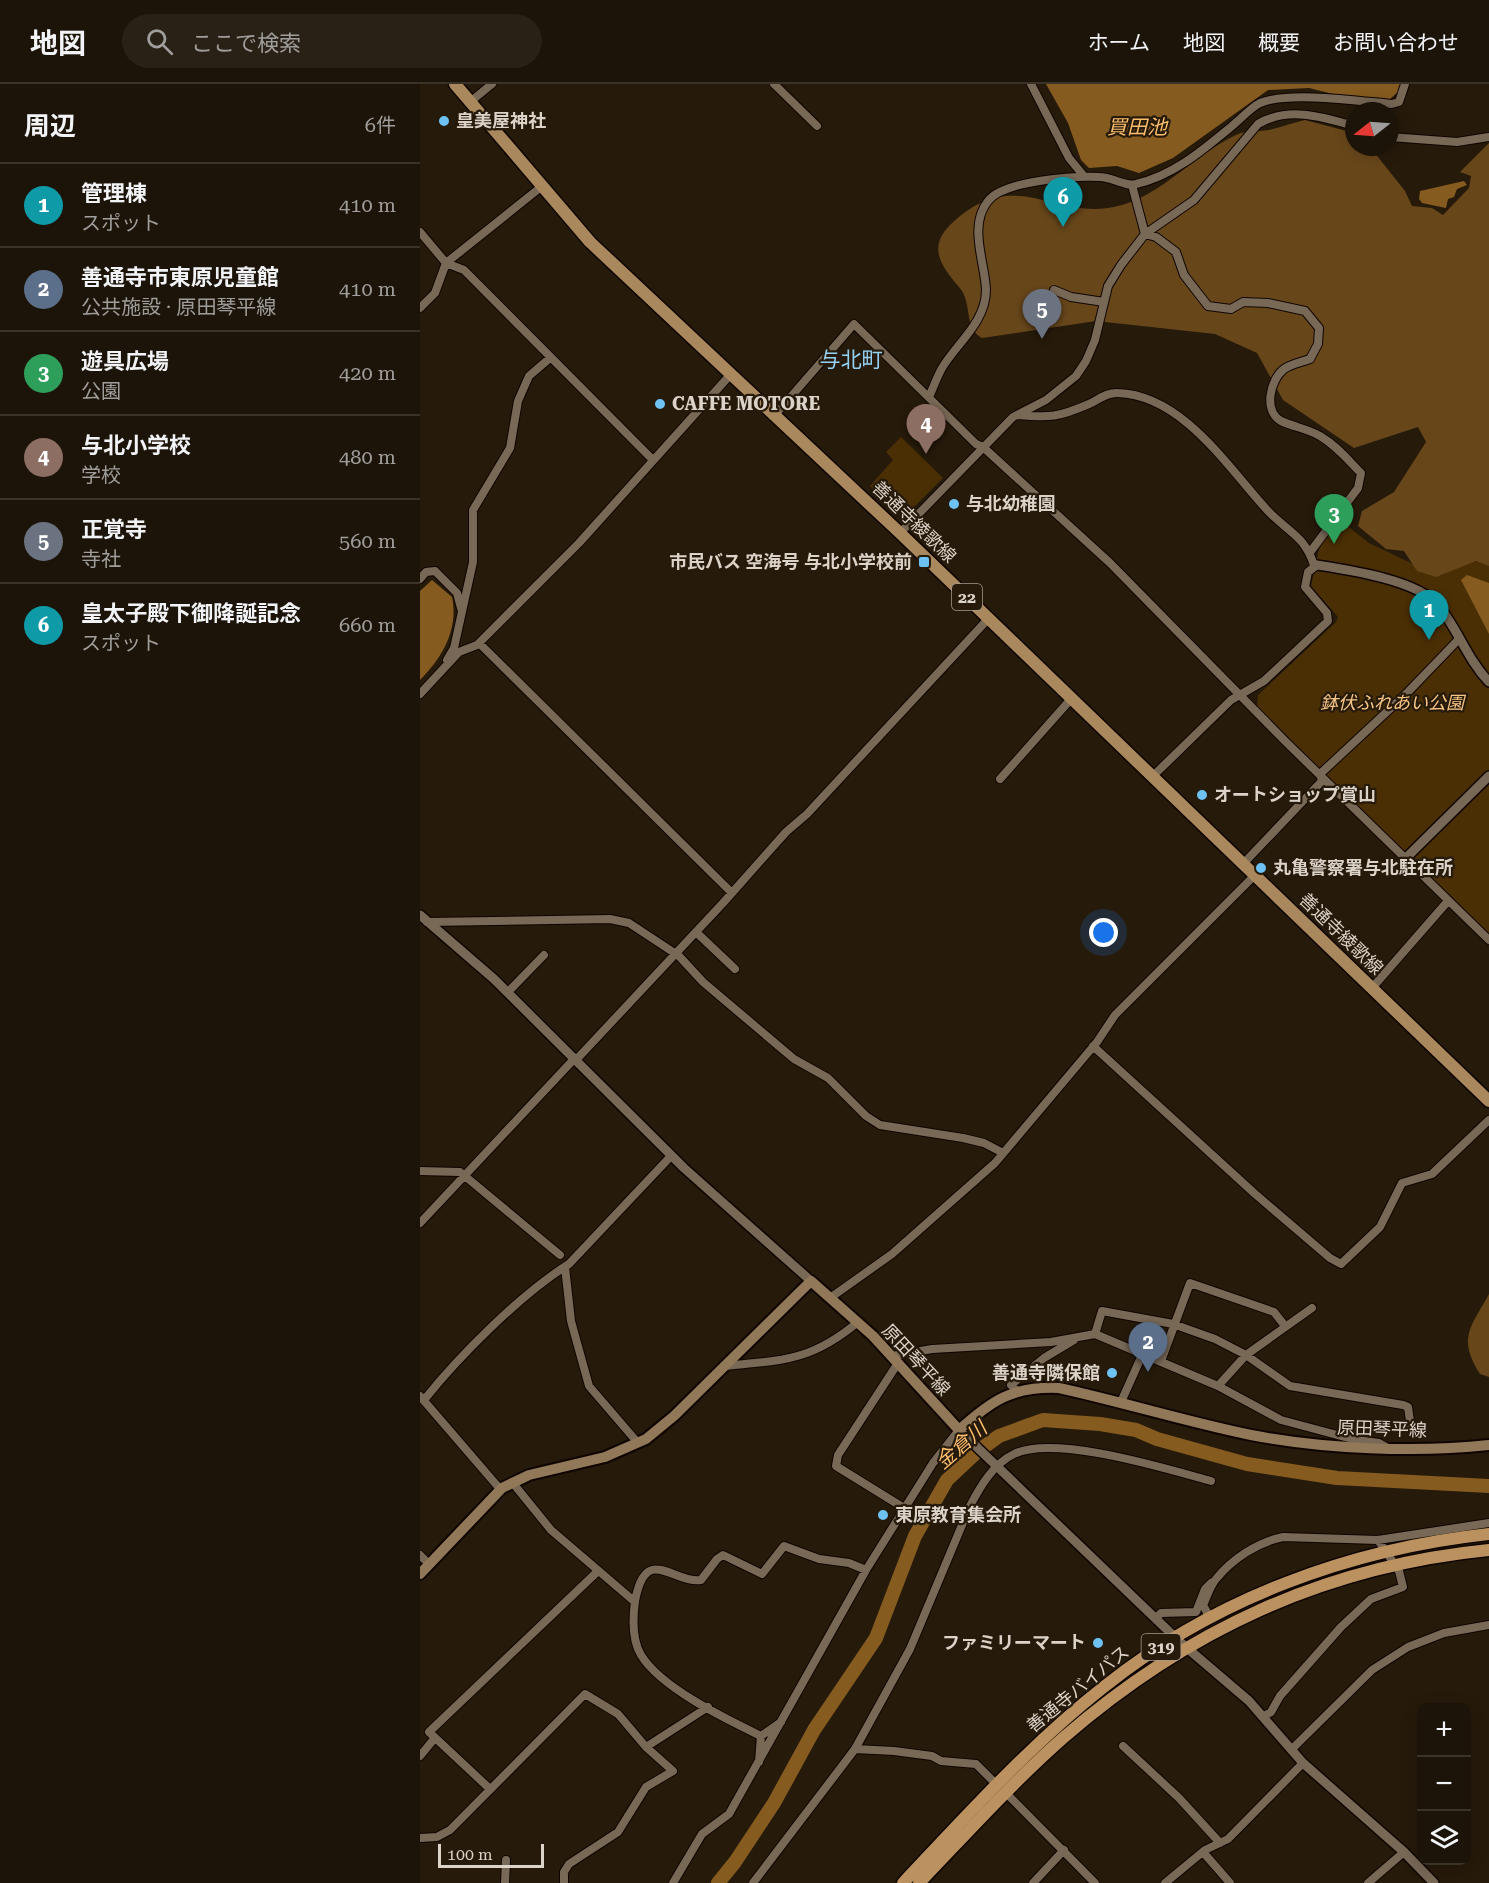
<!DOCTYPE html>
<html lang="ja">
<head>
<meta charset="utf-8">
<style>
  body { margin:0; font-family:"Roboto Serif","Noto Sans JP",serif; background:#292116; color:#f1f3f6 }
  .controls { position:absolute; right:18px; bottom:18px; display:grid; overflow:hidden; border-radius:12px; box-shadow:0 3px 15px #0003 }
  .controls button { width:54px; height:54px; display:grid; place-items:center; padding:0; border:0; border-bottom:2px solid #3a3329; background:#1c1408; color:#f1f3f6; font:30px sans-serif }
  .compass { position:absolute; left:925px; top:18px; width:54px; height:54px; border-radius:50%; background:#1c1408; box-shadow:0 3px 15px #0003; rotate:253deg }
  .scale { position:absolute; left:18px; bottom:15px; width:106px; box-sizing:border-box; padding-left:6px; border:3px solid #dbd2c8; border-top:0; font-size:16px; line-height:21px; white-space:nowrap; color:#dbd2c8; -webkit-text-stroke:4px #261a0a; paint-order:stroke }
  .you { position:absolute; left:684px; top:849px; width:21px; height:21px; margin:-15px; border:4px solid #fff; border-radius:50%; background:#1a73e8; box-shadow:0 0 0 9px #1a73e833 }
  .badge { display:grid; place-items:center; width:39px; height:39px; border-radius:50%; background:#6dc2f3; color:#fff; font-size:20px; font-weight:700 }
  .pin { position:absolute; translate:-50% -50px; filter:drop-shadow(0 2px 3px #0008) }
  .pin::after { content:''; position:absolute; top:32px; width:21px; height:18px; background:inherit; clip-path:polygon(0 0,100% 0,50% 100%) }
  .list { margin:0; padding:0; list-style:none }
  h2 { display:flex; justify-content:space-between; align-items:center; height:78px; margin:0; padding:0 24px; font-size:26px }
  h2 small { font-size:20px; font-weight:400; color:#a09e9c }
  .list li { display:grid; grid-template-columns:39px 1fr auto; gap:18px; align-items:center; box-sizing:border-box; height:84px; padding:0 24px; border-top:2px solid #3a3329 }
  .list b { display:block; font-size:22px; white-space:nowrap }
  .list p { margin:0; font-size:20px; white-space:nowrap; color:#a09e9c }
  .list em { font-size:20px; font-style:normal; color:#a09e9c }
  .icon { flex:none; width:33px; height:33px; fill:none; stroke:currentColor; stroke-width:2; stroke-linecap:round; stroke-linejoin:round }
  .map { position:relative; flex:none; width:1069px; height:1799px; overflow:hidden }
  header { display:flex; align-items:center; gap:36px; box-sizing:border-box; height:84px; padding:0 30px; background:#1c1408; border-bottom:2px solid #3a3329 }
  header strong { font-size:28px }
  nav { display:flex; gap:33px; margin-inline-start:auto; font-size:21px }
  .search { width:420px; height:54px; background:#292116; display:flex; align-items:center; gap:15px; box-sizing:border-box; padding:0 21px; border-radius:33px; color:#a09e9c; font-size:22px }
  main { display:flex }
  aside { flex:1; background:#1c1408 }
  .map>svg:first-child { display:block }
</style>
</head>
<body>
<header>
<strong>地図</strong>
<div class="search"><svg class="icon" aria-label="search" viewBox="0 0 24 24"><circle cx="10" cy="10" r="6"/><path d="M15 15l6 6"/></svg>ここで検索</div>
<nav><a>ホーム</a><a>地図</a><a>概要</a><a>お問い合わせ</a></nav>
</header>
<main>
<aside>
<h2>周辺<small>6件</small></h2>
<ul class="list">
<li><span class="badge" style="background:#0f9aa8">1</span><div><b>管理棟</b><p>スポット</p></div><em>410 m</em></li>
<li><span class="badge" style="background:#5c6f8a">2</span><div><b>善通寺市東原児童館</b><p>公共施設 · 原田琴平線</p></div><em>410 m</em></li>
<li><span class="badge" style="background:#2e9e5b">3</span><div><b>遊具広場</b><p>公園</p></div><em>420 m</em></li>
<li><span class="badge" style="background:#8d6e63">4</span><div><b>与北小学校</b><p>学校</p></div><em>480 m</em></li>
<li><span class="badge" style="background:#6b7280">5</span><div><b>正覚寺</b><p>寺社</p></div><em>560 m</em></li>
<li><span class="badge" style="background:#0f9aa8">6</span><div><b>皇太子殿下御降誕記念</b><p>スポット</p></div><em>660 m</em></li>
</ul>
</aside>
<div class="map">
<svg width="1069" height="1799" viewBox="0 0 1069 1799">
  <rect width="100%" height="100%" fill="#261a0a"/>
  <path fill="#4b2f04" d="M481,353l42,41 -35,35 -10,-1 -28,-26 23,-26 -7,-8z
    M920,436l29,23 61,29 18,-14 41,5v373l-232,-229 1,-12 78,-73 2,-5 -27,-31 9,-41z"/>
  <path fill="#67461a" d="M885,36l49,13v14h20v5l31,39 7,15 20,2 11,7 26,-27 2,-12 -11,-4 29,-29v423l-13,-5 -40,16 -19,-6 -13,-20 -18,-2 -28,-23 4,-15 32,-19 32,-50 -8,-15 -64,21 -71,-48 -26,-47 -42,-19 -119,-13 -114,17c-19,-10 -9,-36 -23,-51 -17,-20 -32,-39 -9,-62 66,-64 106,0 172,-20 42,-12 72,-50 112,-69 11,-6 23,-4 35,-6 12,-3 24,-7 36,-10z
    M1069,1210v83l-9,-3c-23,-36 -9,-47 9,-80z"/>
  <path fill="#855b1f" d="M626,0h355l-1,6 -11,10h-32l-48,-12 -41,2 -95,68 -34,15 -22,-7 -28,2 -8,-8 -13,-37z
    M1044,97l3,4 -10,4 -3,8 -6,2 -2,9 -24,-5 -3,-4 1,-8z
    M1047,491l22,8v51l-28,-54z
    M12,496l20,17c7,32 -10,61 -32,83v-89z"/>
  <g fill="none" stroke-linecap="round" stroke-linejoin="round">
    <path stroke="#855b1f" stroke-width="14" d="M298,1799l17,-21 39,-59 40,-73 62,-92 39,-102 32,-56 31,-29 21,-15 44,-16 57,4 36,6 21,9 90,25 90,14 152,8"/>
    <defs>
      <path id="minor" d="M354,0l43,42
        M611,0l38,74 14,17
        M50,18l22,-18
        M970,53l67,5 32,-5
        M712,101l13,49 11,3 20,15 8,23 24,31 23,3 12,-7 25,1 37,8 14,17 -1,16 -8,15c-8,3 -19,5 -26,10 -14,11 -21,42 -3,52 13,6 27,8 39,15 17,10 28,24 41,37l-3,15 -47,63
        M0,148l26,31 18,7 188,189
        M634,206l17,7 33,5
        M0,224l15,-15 11,-30 95,-76
        M509,313c4,-9 8,-20 13,-29 15,-25 44,-46 44,-78 -1,-28 -18,-64 2,-89 16,-21 88,-25 112,-24 12,0 25,10 36,7 37,-8 67,-34 96,-58 9,-7 18,-18 28,-23 28,-12 99,-2 132,1l7,-2 6,-18
        M355,331l79,-91 122,120 7,3 127,116 176,179 203,198
        M598,331c32,3 41,2 71,-11 9,-4 18,-12 29,-11 65,2 111,76 150,118 21,22 36,24 46,54
        M480,449l113,-116 33,-17 30,-24 10,-15 9,-21 13,-54 13,-21 24,-31 49,-34 64,-76c30,-18 65,-7 96,2
        M0,495l6,-7 9,-1 22,22 4,15
        M59,559l253,250
        M27,576l7,-12 19,-86v-52l37,-62 8,-47 11,-25 21,-18
        M0,610l39,-42 18,-7 102,-102 152,-169
        M732,693l79,-77 33,-19 64,-60 -1,-8 -22,-26 3,-15 9,-7
        M580,695l71,-80
        M822,781l80,-84 -2,-7 87,-81 52,-54
        M7,838l183,-3 19,4 50,33 24,26 91,77 34,19 38,38 14,9 83,13 21,5 19,10
        M276,848l39,37
        M952,904l76,-87
        M88,908l36,-37
        M673,962l161,147 76,65 11,6 39,-37 22,-44 30,-9 57,-54
        M156,976l147,-157 63,-71 21,-18 182,-196
        M0,1087l40,1 100,83
        M0,1139l155,-165
        M145,1183l6,54 18,65 49,57
        M410,1214l62,-44 103,-91 102,-121 18,-27 139,-139
        M675,1250l7,-23 71,13 42,15 31,16 44,31 113,19 5,2 3,21
        M472,1272l40,-7 119,-7 44,-8 123,52 63,34 75,20 23,3 7,4
        M741,1277l29,-78 84,29 11,14
        M478,1279l-60,92 -2,11 68,42
        M304,1282c58,-6 86,-4 134,-44
        M798,1302l28,-31 66,-47
        M597,1307l-6,-6 33,-27 30,-18
        M0,1312l80,93
        M4,1316c36,-45 97,-106 145,-136l102,-108
        M701,1318l22,-49
        M92,1398l39,48 84,72
        M0,1471l9,9
        M736,1534l5,-5 35,-1 9,-23 6,-6
        M790,1534l-7,-13c4,-8 7,-19 13,-26 16,-20 42,-37 67,-42l95,3 111,-17
        M843,1633l8,-5 9,-16 61,-69 30,-28 32,-12 -4,-16 -21,-31
        M341,1652c-35,-17 -100,-48 -120,-81 -9,-15 -8,-39 -6,-54 2,-10 6,-28 17,-31 12,-4 33,13 49,10l16,-21 6,-4 39,19 22,-28 35,13 30,4 17,7
        M703,1662l56,52 41,45
        M435,1665l39,2 38,5 9,5 35,3 21,21
        M871,1666l81,-80 36,-23 36,-14 45,-8
        M0,1672l14,-17
        M339,1678l2,-26 20,-14
        M70,1705l-61,-57 168,-160
        M585,1708l90,91
        M0,1754l17,-1 13,-7 135,-136 33,20 28,33 62,-40
        M783,1768l27,31
        M85,1799l1,-23
        M144,1799v-11l5,-8 49,-32 28,-45 27,-16 -27,-24
        M253,1799l29,-49 27,-20 137,-244 67,-107 26,-33
        M333,1799l102,-134 55,-100 60,-143c10,-19 23,-42 44,-52 40,-20 153,15 197,27
        M613,1799l31,-33
        M745,1799l40,-33 23,-11 75,-76
        M948,1799l36,-31"/>
      <path id="tertiary" d="M897,481c32,5 100,15 121,40 20,24 29,54 51,77
        M986,774l83,-82
        M0,831l74,64 190,189 127,113
        M539,1346l221,212 69,59 54,62 101,89 30,31"/>
      <path id="secondary" d="M0,1490l82,-86 27,-13 76,-18 41,-18 28,-23 137,-135 62,55 86,94c33,-30 54,-44 100,-42 64,14 128,34 192,47 72,14 166,18 238,10"/>
      <path id="primary" d="M35,0l135,158 310,291 589,568"/>
      <path id="trunk" d="M483,1799c64,-68 128,-139 202,-197 109,-87 245,-137 384,-152
        M499,1799c47,-49 93,-100 144,-145 124,-108 263,-172 426,-188"/>
    </defs>
    <use href="#minor" stroke="#0f0500" stroke-width="10"/>
    <use href="#tertiary" stroke="#0f0500" stroke-width="12"/>
    <use href="#secondary" stroke="#0f0500" stroke-width="14"/>
    <use href="#primary" stroke="#0f0500" stroke-width="15"/>
    <use href="#trunk" stroke="#0f0500" stroke-width="15"/>
    <use href="#minor" stroke="#786856" stroke-width="8"/>
    <use href="#tertiary" stroke="#786856" stroke-width="9"/>
    <use href="#secondary" stroke="#917859" stroke-width="10"/>
    <use href="#primary" stroke="#aa885d" stroke-width="12"/>
    <use href="#trunk" stroke="#bb925f" stroke-width="12"/>
  </g>
  <g fill="#6dc2f3" stroke="#261a0a" stroke-width="2">
    <circle cx="24" cy="37" r="6"/>
    <circle cx="240" cy="320" r="6"/>
    <circle cx="534" cy="420" r="6"/>
    <rect x="498" y="472" width="12" height="12" rx="3"/>
    <circle cx="782" cy="711" r="6"/>
    <circle cx="841" cy="784" r="6"/>
    <circle cx="692" cy="1289" r="6"/>
    <circle cx="463" cy="1431" r="6"/>
    <circle cx="678" cy="1559" r="6"/>
  </g>
  <g text-anchor="middle" stroke-width="4.5" stroke-linejoin="round" paint-order="stroke">
    <g fill="#261a0a" stroke="#a59b8f" stroke-width="1.5">
      <rect x="532" y="500" width="30" height="26" rx="4.5"/>
      <rect x="721.5" y="1550" width="39" height="26" rx="4.5"/>
    </g>
    <g font-size="16" font-weight="bold" fill="#dbd2c8">
      <text x="547" y="519">22</text>
      <text x="741" y="1569">319</text>
    </g>
    <g font-size="18" font-weight="bold" fill="#dbd2c8" stroke="#261a0a" text-anchor="start">
      <text x="36" y="43">皇美屋神社</text>
      <text x="252" y="326">CAFFE MOTORE</text>
      <text x="546" y="426">与北幼稚園</text>
      <text x="492" y="484" text-anchor="end">市民バス 空海号 与北小学校前</text>
      <text x="794" y="717">オートショップ賞山</text>
      <text x="853" y="790">丸亀警察署与北駐在所</text>
      <text x="680" y="1295" text-anchor="end">善通寺隣保館</text>
      <text x="475" y="1437">東原教育集会所</text>
      <text x="666" y="1565" text-anchor="end">ファミリーマート</text>
    </g>
    <g font-size="18" fill="#dbd2c8" stroke="#261a0a">
      <text transform="translate(494 438) rotate(44)" y="6">善通寺綾歌線</text>
      <text transform="translate(921 850) rotate(44)" y="6">善通寺綾歌線</text>
      <text transform="translate(496 1276) rotate(47)" y="6">原田琴平線</text>
      <text transform="translate(962 1345) rotate(2)" y="6">原田琴平線</text>
      <text transform="translate(658 1605) rotate(-39)" y="6">善通寺バイパス</text>
    </g>
    <g font-size="18" font-style="italic" fill="#f6c485" stroke="#261a0a">
      <text x="972" y="625">鉢伏ふれあい公園</text>
    </g>
    <g font-size="20" font-style="italic" fill="#fcbd6c" stroke="#261a0a">
      <text x="717" y="50">買田池</text>
      <text transform="translate(541 1361) rotate(-41)" y="7">金倉川</text>
    </g>
    <g font-size="21" fill="#95d1f5" stroke="#261a0a">
      <text x="431" y="283">与北町</text>
    </g>
  </g>
</svg>
<div class="controls">
<button>+</button>
<button>−</button>
<button><svg class="icon" aria-label="layers" viewBox="0 0 24 24"><path d="M12 4l9 5-9 5-9-5zM3 14l9 5 9-5"/></svg></button>
</div>
<svg class="compass" viewBox="-18 -18 36 36"><path d="M0-13l5 13h-10z" fill="#e53935"/><path d="M0 13l5-13h-10z" fill="#a09e9c"/></svg>
<div class="scale">100 m</div>
<div class="you"></div>
<div class="pin badge" style="left:1009px;top:556px;background:#0f9aa8">1</div>
<div class="pin badge" style="left:728px;top:1288px;background:#5c6f8a">2</div>
<div class="pin badge" style="left:914px;top:460px;background:#2e9e5b">3</div>
<div class="pin badge" style="left:506px;top:370px;background:#8d6e63">4</div>
<div class="pin badge" style="left:622px;top:255px;background:#6b7280">5</div>
<div class="pin badge" style="left:643px;top:143px;background:#0f9aa8">6</div>
</div>
</main>
</body>
</html>
